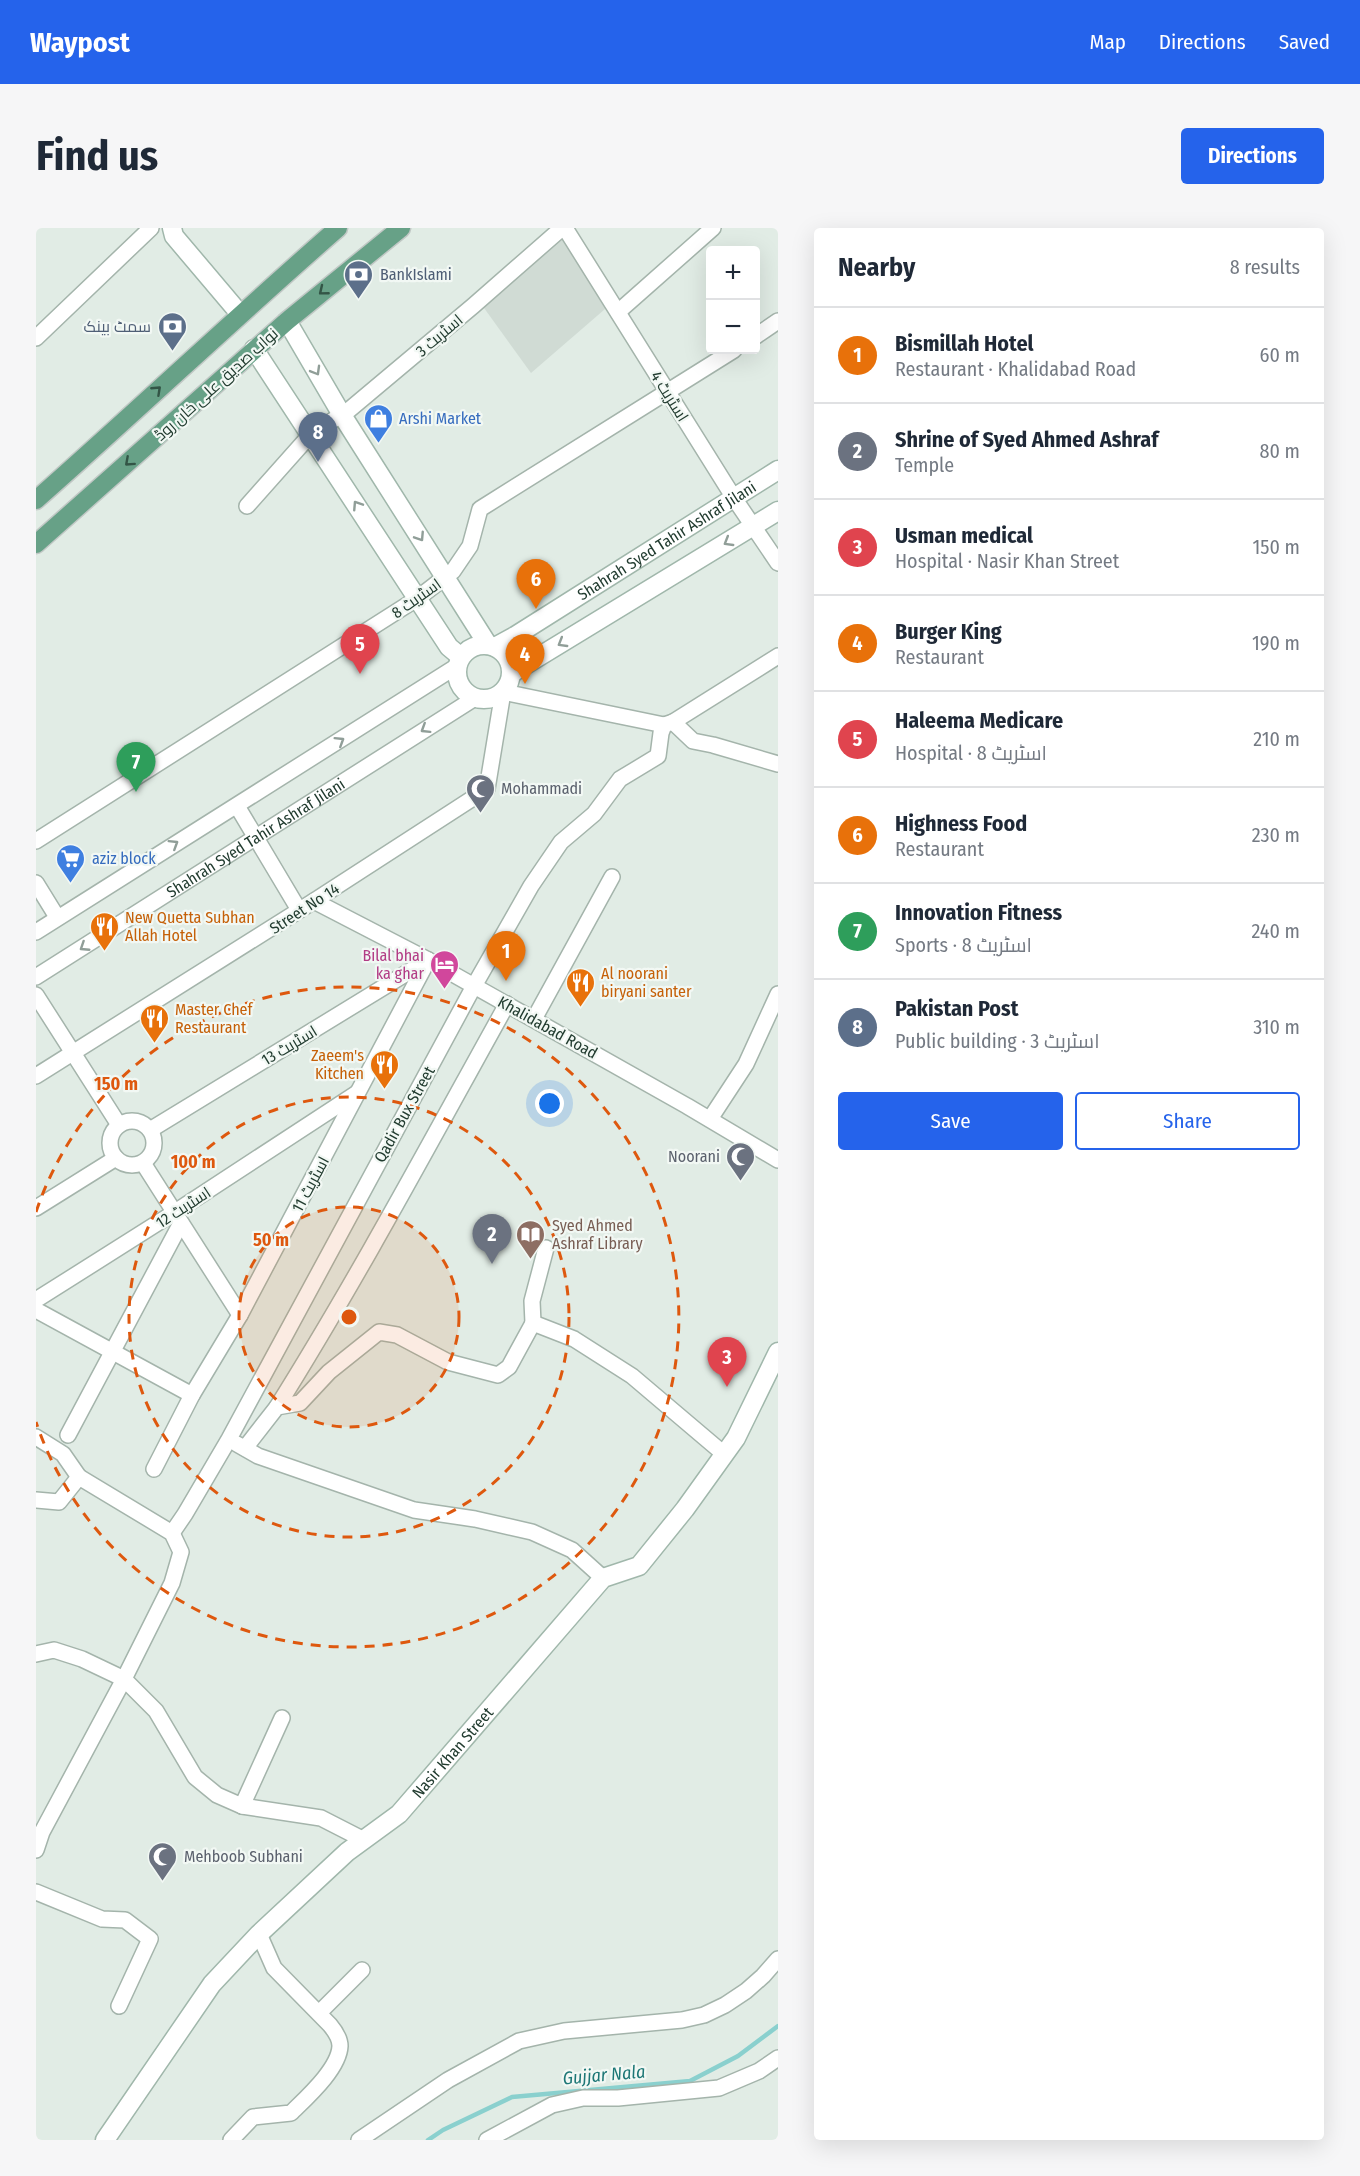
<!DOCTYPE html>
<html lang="en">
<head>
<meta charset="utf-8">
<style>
  body { margin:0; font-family:"Fira Sans Condensed",Cairo,sans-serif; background:#f6f6f7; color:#1f2937 }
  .controls { position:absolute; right:18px; top:18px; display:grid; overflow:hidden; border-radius:6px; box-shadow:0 6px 24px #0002 }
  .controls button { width:54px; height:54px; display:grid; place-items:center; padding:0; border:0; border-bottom:2px solid #e0e1e3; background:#fff; color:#1f2937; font:30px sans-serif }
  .you { position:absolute; left:514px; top:876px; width:21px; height:21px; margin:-15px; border:4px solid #fff; border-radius:50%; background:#1a73e8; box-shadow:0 0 0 9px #1a73e833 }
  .badge { display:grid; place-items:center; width:39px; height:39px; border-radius:50%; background:#2563eb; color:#fff; font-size:20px; font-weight:700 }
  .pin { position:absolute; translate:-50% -50px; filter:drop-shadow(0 2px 3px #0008) }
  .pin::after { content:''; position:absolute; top:32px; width:21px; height:18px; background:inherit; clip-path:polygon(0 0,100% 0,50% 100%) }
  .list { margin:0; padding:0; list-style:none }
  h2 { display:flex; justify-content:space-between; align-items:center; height:78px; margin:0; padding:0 24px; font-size:26px }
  h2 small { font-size:20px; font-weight:400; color:#747a83 }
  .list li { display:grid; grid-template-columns:39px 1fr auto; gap:18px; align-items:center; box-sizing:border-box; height:96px; padding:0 24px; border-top:2px solid #e0e1e3 }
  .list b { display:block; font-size:22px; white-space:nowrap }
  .list p { margin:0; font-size:20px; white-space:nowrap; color:#747a83 }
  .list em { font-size:20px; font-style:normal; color:#747a83 }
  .actions { display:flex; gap:12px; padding:18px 24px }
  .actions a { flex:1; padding:14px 0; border:2px solid #2563eb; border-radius:6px; text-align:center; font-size:21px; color:#2563eb }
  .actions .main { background:#2563eb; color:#fff }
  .map { position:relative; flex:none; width:742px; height:1912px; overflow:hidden; border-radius:6px }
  header { display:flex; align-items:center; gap:36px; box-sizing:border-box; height:84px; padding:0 30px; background:#2563eb; color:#fff }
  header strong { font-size:28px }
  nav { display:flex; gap:33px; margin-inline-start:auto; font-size:21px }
  .intro { display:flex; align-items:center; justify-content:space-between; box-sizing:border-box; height:144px; padding:0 36px }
  h1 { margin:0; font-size:42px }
  .button { padding:15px 27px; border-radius:6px; background:#2563eb; color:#fff; font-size:21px; font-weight:700 }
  main { display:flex; gap:36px; padding:0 36px }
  aside { flex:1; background:#fff; border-radius:6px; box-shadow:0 6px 24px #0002 }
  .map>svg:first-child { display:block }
</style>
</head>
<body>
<header>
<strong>Waypost</strong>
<nav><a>Map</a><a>Directions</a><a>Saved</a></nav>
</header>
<div class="intro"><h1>Find us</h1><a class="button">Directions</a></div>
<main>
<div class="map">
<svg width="742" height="1912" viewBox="0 0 742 1912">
  <rect width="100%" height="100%" fill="#e1ece5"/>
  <path fill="#d0dbd4" d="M526,0l50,75 -81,70 -52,-72z"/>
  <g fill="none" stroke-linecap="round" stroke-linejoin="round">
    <path stroke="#8ad0ce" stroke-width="4.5" d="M392,1912l15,-10 69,-33 178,-16 48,-25 40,-30"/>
    <defs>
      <g id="street">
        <path d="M529,0l169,270 44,65"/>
        <path d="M582,84l95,-84"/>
        <path d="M720,108l22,-15"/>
        <path d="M0,110l115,-110"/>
        <path d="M211,278l64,-72 38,-24 124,-104 89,-78"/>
        <path d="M637,494l20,19 20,4 65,19"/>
        <path d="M201,578l62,104"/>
        <path d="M0,613l382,-243 35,-27 17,-25 10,-37 254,-159"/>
        <path d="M0,655l21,34"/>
        <path d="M278,673l114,59 259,146 91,54"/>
        <path d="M0,704l421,-266"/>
        <path id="s1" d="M0,749l439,-279"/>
        <path d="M0,767l83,130"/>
        <path d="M498,791l78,-142"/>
        <path d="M0,848l278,-175 173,-112 16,-97 161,33 9,-3 105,-66"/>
        <path d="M674,891l36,-55 32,-70"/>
        <circle cx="96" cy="915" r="22"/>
        <path d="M114,902l278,-170"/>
        <path d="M107,935l97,152"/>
        <path d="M0,980l80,-50"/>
        <path d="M0,1072l139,-88 182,-119"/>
        <path d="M0,1082l156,85"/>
        <path d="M497,1095l-1,-22 14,-53"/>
        <path d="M241,1179c82,-131 155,-268 230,-403"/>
        <path d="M32,1207l113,-212"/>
        <path d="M0,1209l27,17 16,23"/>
        <path d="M201,1216l21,12 156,54 61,9 57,13 40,18 31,28"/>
        <path d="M209,1220l32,-41 23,-4 29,-31 50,-40 18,3 51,27 50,13 11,-8 24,-44 41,16 58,37 92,78"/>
        <path d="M118,1241l38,-74 48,-80 188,-355"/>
        <path d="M0,1272l23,2 20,-25 93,56 9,19 -9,31 -48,96 -82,153 -6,18"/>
        <path d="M136,1305l13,-19 44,-75 245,-453 57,-100 30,-44 33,-28 26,-35 38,-23 3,-23 3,-8"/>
        <path d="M0,1426l18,-4 28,9 42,20 32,32 39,66 22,18 25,11 79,12 43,22"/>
        <path d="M206,1578l40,-88"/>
        <path d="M0,1664l66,27 23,1 25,19 -31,67"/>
        <path d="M283,1785l43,-43"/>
        <path d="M195,1912l22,-23 38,-4c15,-15 48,-44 49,-67 0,-8 -5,-15 -10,-21l-56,-57 -15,-34"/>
        <path d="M323,1912l89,-60 71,-39 45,-10 118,-11 22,-5 21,-10 21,-14 17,-15 15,-17"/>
        <path d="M451,1912l65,-35 31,-7h35l101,-10 40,-17 19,-13"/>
      </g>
      <g id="secondary">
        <path d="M136,0l2,8 66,78"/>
        <path d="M251,93l55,94 146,230"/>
        <path d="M218,121l195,298 12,10"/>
        <circle cx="448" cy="444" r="27"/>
        <path id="s2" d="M459,419l20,-11 263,-166"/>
        <path d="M476,445l266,-162"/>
        <path id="s3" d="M69,1912l107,-156 47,-50 88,-82 52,-38 204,-236 36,-12 46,-57 51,-71 42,-86"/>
      </g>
      <path id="primary" d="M0,272c102,-90 200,-183 302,-272
        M0,316l251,-223 114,-93"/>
    </defs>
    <use href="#street" stroke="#a4b4ab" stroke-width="18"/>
    <use href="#secondary" stroke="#a0b7ab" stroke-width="21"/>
    <use href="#primary" stroke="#c1c8c5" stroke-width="21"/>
    <use href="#street" stroke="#fff" stroke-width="15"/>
    <use href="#secondary" stroke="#fff" stroke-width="18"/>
    <use href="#primary" stroke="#67a187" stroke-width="18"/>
  </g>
  <defs><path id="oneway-chevron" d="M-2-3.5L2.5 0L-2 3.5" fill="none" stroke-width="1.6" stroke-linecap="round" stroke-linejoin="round" transform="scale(1.5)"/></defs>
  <g stroke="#335546">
    <use href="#oneway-chevron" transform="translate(287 63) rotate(141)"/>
    <use href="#oneway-chevron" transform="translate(121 162) rotate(-43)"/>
    <use href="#oneway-chevron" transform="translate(93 234) rotate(138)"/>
  </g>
  <g stroke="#909e98">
    <use href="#oneway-chevron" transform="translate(280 143) rotate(60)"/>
    <use href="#oneway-chevron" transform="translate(321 277) rotate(-123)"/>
    <use href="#oneway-chevron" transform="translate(384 309) rotate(57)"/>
    <use href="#oneway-chevron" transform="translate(692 314) rotate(149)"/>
    <use href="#oneway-chevron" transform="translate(526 415) rotate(149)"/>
    <use href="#oneway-chevron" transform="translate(389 501) rotate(148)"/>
    <use href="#oneway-chevron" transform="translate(304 513) rotate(-32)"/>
    <use href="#oneway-chevron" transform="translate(138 616) rotate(-32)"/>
    <use href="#oneway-chevron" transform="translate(48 719) rotate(147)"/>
  </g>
  <circle cx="313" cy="1089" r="110" fill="#de580e" fill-opacity=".12"/>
  <g fill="none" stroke="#de580e" stroke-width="3" stroke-dasharray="10 8">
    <circle cx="313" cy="1089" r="110"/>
    <circle cx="313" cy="1089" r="220"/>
    <path d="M0 984A330 330 0 1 1 0 1194"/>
  </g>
  <defs>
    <symbol id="bank-pin" viewBox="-11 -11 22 30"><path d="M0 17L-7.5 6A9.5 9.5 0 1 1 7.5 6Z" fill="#5c6f8a" stroke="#f2f8f4"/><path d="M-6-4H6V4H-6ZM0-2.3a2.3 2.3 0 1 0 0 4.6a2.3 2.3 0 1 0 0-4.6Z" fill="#fff"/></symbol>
    <symbol id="shop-pin" viewBox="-11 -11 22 30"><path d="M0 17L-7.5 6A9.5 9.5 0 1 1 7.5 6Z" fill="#3f7fe0" stroke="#f2f8f4"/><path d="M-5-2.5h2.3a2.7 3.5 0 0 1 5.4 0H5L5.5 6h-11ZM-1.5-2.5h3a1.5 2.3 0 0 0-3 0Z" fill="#fff"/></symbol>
    <symbol id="mosque-pin" viewBox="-11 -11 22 30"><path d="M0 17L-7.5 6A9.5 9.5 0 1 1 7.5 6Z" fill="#6b7280" stroke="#f2f8f4"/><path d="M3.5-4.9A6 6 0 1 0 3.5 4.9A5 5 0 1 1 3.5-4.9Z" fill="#fff"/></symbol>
    <symbol id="supermarket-pin" viewBox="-11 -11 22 30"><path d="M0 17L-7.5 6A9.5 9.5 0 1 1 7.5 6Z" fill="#3f7fe0" stroke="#f2f8f4"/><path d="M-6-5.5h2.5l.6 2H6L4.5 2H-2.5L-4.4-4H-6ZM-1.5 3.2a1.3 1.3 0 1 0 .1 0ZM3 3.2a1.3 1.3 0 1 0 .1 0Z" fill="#fff"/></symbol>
    <symbol id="restaurant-pin" viewBox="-11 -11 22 30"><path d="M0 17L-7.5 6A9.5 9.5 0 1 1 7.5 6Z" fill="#e8710a" stroke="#f2f8f4"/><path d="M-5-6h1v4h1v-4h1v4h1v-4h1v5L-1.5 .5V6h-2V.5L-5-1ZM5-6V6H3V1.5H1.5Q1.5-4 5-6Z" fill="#fff"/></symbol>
    <symbol id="hotel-pin" viewBox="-11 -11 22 30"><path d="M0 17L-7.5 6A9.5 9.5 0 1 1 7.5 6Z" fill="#d1479c" stroke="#f2f8f4"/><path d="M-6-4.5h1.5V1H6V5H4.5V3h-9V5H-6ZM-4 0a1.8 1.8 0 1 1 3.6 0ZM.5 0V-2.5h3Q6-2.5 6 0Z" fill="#fff"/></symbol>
    <symbol id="library-pin" viewBox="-11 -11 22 30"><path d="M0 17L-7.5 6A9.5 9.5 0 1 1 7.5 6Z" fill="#8d6e63" stroke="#f2f8f4"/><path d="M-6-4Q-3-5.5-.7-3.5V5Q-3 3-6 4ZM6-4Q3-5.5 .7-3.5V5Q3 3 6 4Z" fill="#fff"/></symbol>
  </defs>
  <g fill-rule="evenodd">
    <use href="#bank-pin" x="306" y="30" width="33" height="45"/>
    <use href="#bank-pin" x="120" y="82" width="33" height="45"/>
    <use href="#shop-pin" x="326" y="174" width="33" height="45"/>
    <use href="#mosque-pin" x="428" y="544" width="33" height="45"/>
    <use href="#supermarket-pin" x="18" y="614" width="33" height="45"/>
    <use href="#restaurant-pin" x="52" y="682" width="33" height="45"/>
    <use href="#hotel-pin" x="392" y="720" width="33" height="45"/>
    <use href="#restaurant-pin" x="528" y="738" width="33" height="45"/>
    <use href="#restaurant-pin" x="102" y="774" width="33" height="45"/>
    <use href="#restaurant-pin" x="332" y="820" width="33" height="45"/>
    <use href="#mosque-pin" x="688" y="912" width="33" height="45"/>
    <use href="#library-pin" x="478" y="990" width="33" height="45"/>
    <use href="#mosque-pin" x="110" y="1612" width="33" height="45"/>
  </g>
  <g text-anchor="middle" stroke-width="4.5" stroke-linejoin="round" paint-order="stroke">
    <g font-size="16" fill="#4e5e75" stroke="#f2f8f4" text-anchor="start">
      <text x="344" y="52">BankIslami</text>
      <text x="115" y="104" text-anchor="end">سمٹ بینک</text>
    </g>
    <g font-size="16" fill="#223c30" stroke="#f2f8f4">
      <text transform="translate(403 107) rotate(-40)" y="6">اسٹریٹ 3</text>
      <text transform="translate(180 156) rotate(-42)" y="6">نواب صدیق علی خان روڈ</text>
      <text transform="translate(634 168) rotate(58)" y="6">اسٹریٹ 4</text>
      <text dy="6" stroke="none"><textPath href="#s2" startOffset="202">Shahrah Syed Tahir Ashraf Jilani</textPath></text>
      <text transform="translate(380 370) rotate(-35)" y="6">اسٹریٹ 8</text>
      <text dy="6" stroke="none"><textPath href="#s1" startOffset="260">Shahrah Syed Tahir Ashraf Jilani</textPath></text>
      <text transform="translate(268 680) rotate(-33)" y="6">Street No 14</text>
      <text transform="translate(512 799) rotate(29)" y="6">Khalidabad Road</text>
      <text transform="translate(253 817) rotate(-31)" y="6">اسٹریٹ 13</text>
      <text transform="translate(368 886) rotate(-61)" y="6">Qadir Bux Street</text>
      <text transform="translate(274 956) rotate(-62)" y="6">اسٹریٹ 11</text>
      <text transform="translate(147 979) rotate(-33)" y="6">اسٹریٹ 12</text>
      <text dy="6" stroke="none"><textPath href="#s3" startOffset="524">Nasir Khan Street</textPath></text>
    </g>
    <g font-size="16" fill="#366cbe" stroke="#f2f8f4" text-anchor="start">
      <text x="363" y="196">Arshi Market</text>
      <text x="56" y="636">aziz block</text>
    </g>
    <g font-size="16" fill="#5b616d" stroke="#f2f8f4" text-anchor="start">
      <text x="465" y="566">Mohammadi</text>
      <text x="684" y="934" text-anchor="end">Noorani</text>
      <text x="148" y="1634">Mehboob Subhani</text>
    </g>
    <g font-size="16" fill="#c56008" stroke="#f2f8f4" text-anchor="start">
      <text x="89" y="695">New Quetta Subhan<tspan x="89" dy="18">Allah Hotel</tspan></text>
      <text x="565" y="751">Al noorani<tspan x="565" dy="18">biryani santer</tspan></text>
      <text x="139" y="787">Master Chef<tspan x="139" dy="18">Restaurant</tspan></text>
      <text x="328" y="833" text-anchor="end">Zaeem's<tspan x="328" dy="18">Kitchen</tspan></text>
    </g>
    <g font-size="16" fill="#b23c85" stroke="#f2f8f4" text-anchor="end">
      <text x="388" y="733">Bilal bhai<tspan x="388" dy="18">ka ghar</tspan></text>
    </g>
    <g font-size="16" fill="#785e54" stroke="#f2f8f4" text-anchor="start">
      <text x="516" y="1003">Syed Ahmed<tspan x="516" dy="18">Ashraf Library</tspan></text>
    </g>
    <g font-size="18" font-style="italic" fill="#1d7776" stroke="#f2f8f4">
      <text transform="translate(568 1847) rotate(-5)" y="6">Gujjar Nala</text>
    </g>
  </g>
  <circle cx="313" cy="1089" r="9" fill="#de580e" stroke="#f2f8f4" stroke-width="3"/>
  <g font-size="18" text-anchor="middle" font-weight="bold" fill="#de580e" stroke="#f2f8f4" stroke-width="4.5" stroke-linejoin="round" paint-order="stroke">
    <text x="80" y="862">150 m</text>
    <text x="157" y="940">100 m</text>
    <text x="235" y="1018">50 m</text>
  </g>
</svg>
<div class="controls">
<button>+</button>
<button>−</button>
</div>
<div class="you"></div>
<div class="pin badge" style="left:470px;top:753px;background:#e8710a">1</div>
<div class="pin badge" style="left:456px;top:1036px;background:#6b7280">2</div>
<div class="pin badge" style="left:691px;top:1159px;background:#e0444e">3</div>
<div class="pin badge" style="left:489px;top:456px;background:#e8710a">4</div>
<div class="pin badge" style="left:324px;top:446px;background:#e0444e">5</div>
<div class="pin badge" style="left:500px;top:381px;background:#e8710a">6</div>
<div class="pin badge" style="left:100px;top:564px;background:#2e9e5b">7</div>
<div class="pin badge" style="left:282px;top:234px;background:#5c6f8a">8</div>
</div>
<aside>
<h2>Nearby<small>8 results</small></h2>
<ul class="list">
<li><span class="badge" style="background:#e8710a">1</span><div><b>Bismillah Hotel</b><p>Restaurant · Khalidabad Road</p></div><em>60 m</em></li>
<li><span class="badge" style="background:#6b7280">2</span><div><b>Shrine of Syed Ahmed Ashraf</b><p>Temple</p></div><em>80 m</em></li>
<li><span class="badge" style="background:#e0444e">3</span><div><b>Usman medical</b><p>Hospital · Nasir Khan Street</p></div><em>150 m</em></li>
<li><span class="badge" style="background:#e8710a">4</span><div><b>Burger King</b><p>Restaurant</p></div><em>190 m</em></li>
<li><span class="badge" style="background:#e0444e">5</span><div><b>Haleema Medicare</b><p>Hospital · اسٹریٹ 8</p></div><em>210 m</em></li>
<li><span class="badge" style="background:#e8710a">6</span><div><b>Highness Food</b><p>Restaurant</p></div><em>230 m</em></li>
<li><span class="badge" style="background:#2e9e5b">7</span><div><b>Innovation Fitness</b><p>Sports · اسٹریٹ 8</p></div><em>240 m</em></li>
<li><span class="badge" style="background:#5c6f8a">8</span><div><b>Pakistan Post</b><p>Public building · اسٹریٹ 3</p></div><em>310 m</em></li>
</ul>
<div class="actions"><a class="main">Save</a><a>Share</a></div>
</aside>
</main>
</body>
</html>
